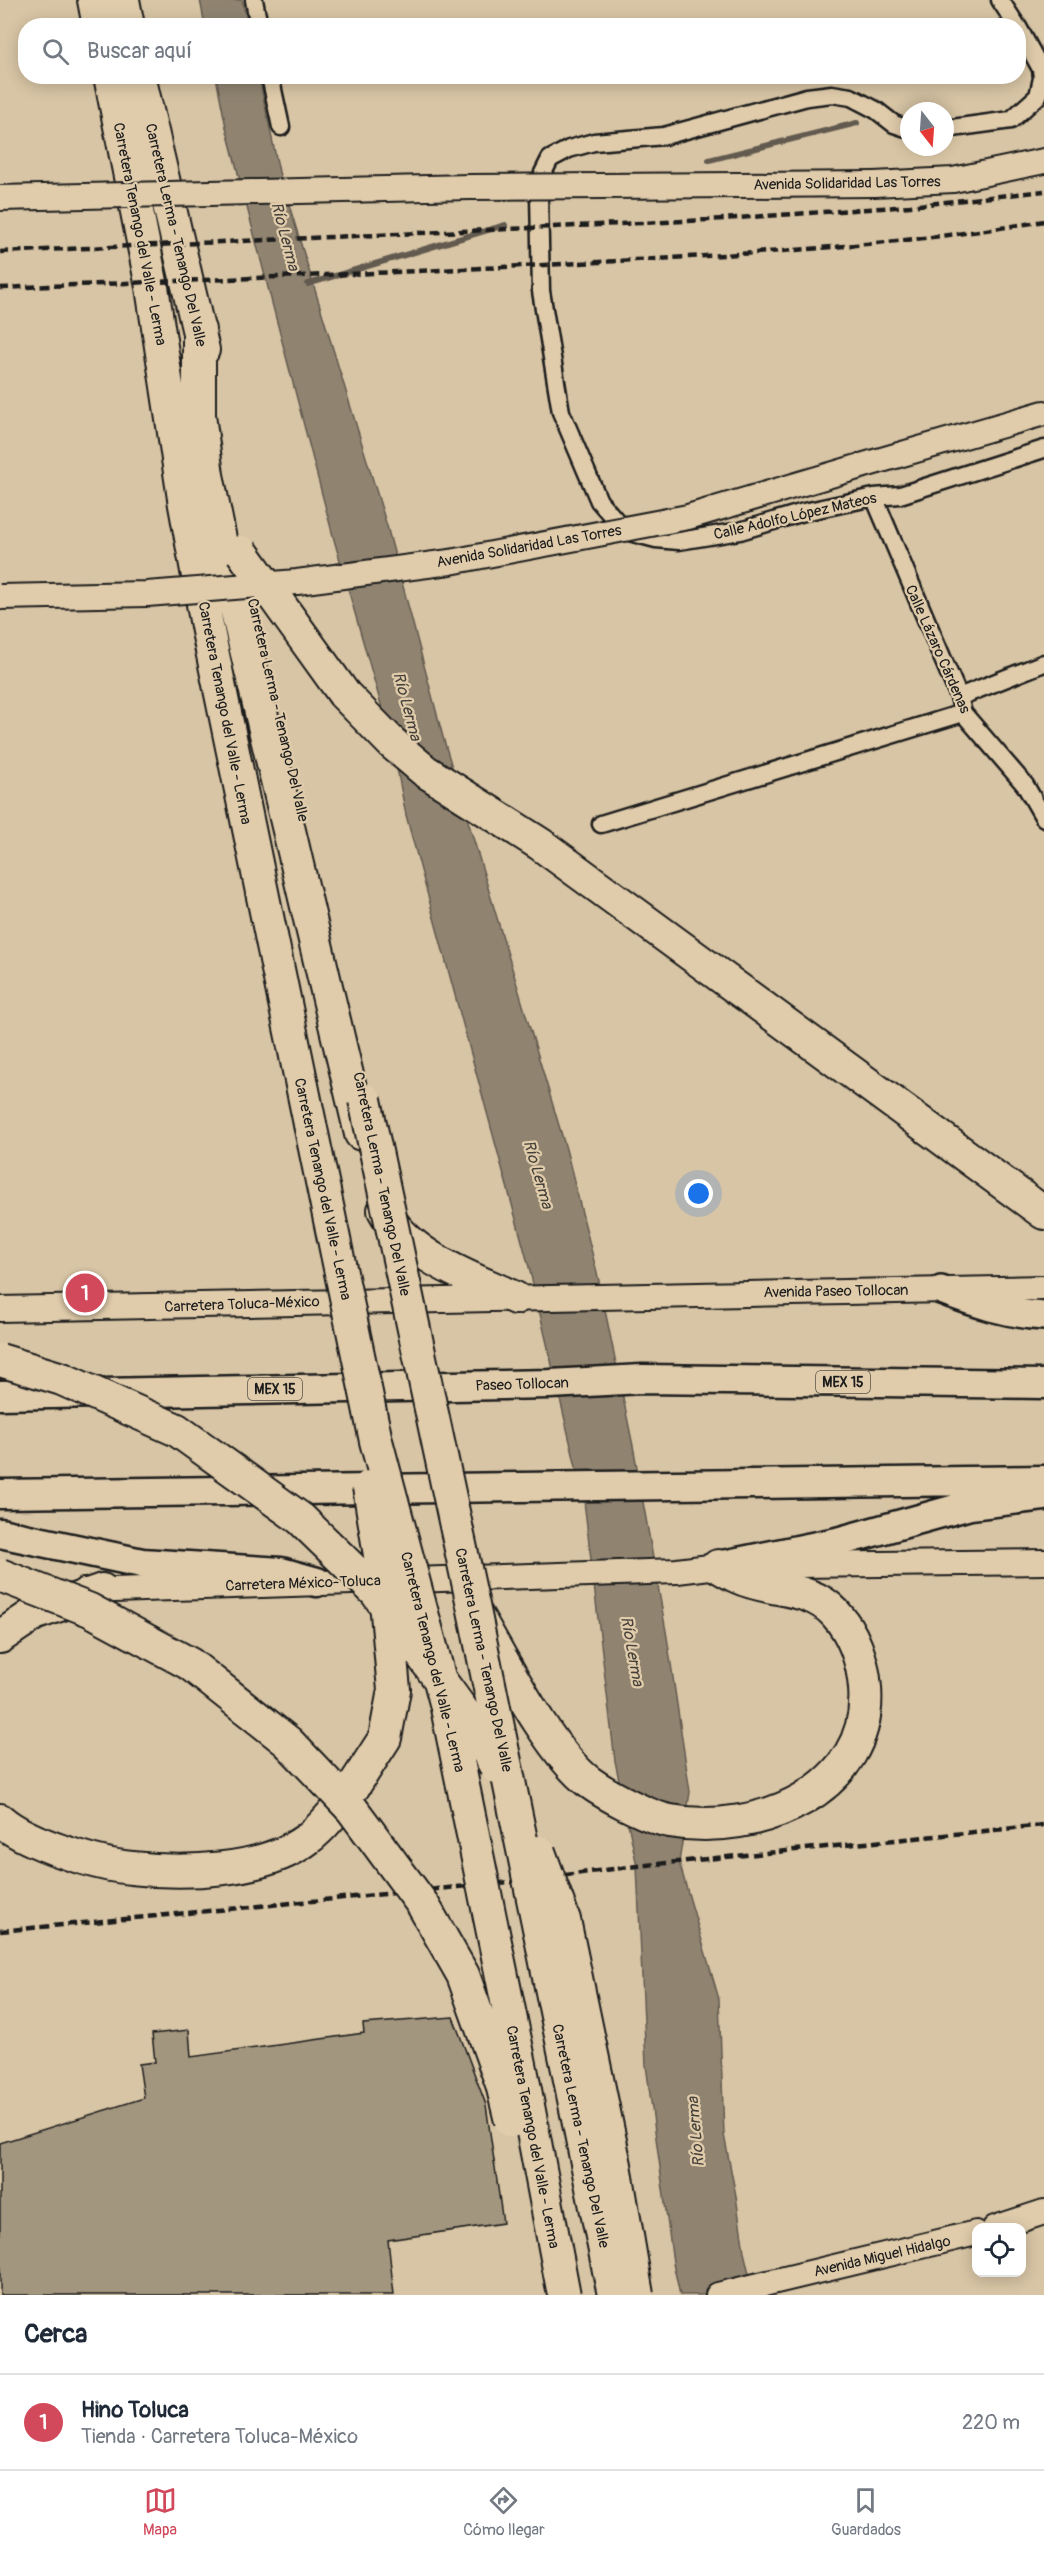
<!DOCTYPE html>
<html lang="es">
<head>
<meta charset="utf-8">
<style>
  body { margin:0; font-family:Pangolin,sans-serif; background:#f6f6f7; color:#1f2937 }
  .controls { position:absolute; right:18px; bottom:18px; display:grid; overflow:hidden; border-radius:12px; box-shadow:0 3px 15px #0003 }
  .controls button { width:54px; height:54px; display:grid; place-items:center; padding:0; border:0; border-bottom:2px solid #e0e1e3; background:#fff; color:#1f2937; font:30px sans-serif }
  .compass { position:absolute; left:900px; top:102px; width:54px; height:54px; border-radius:50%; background:#fff; box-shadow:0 3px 15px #0003; rotate:163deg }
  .you { position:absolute; left:699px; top:1194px; width:21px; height:21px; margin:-15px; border:4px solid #fff; border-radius:50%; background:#1a73e8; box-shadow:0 0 0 9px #1a73e833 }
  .badge { display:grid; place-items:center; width:39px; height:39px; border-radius:50%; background:#d1495b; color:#fff; font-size:20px; font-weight:700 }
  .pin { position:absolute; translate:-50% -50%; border:3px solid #fff; box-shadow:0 2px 6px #0006 }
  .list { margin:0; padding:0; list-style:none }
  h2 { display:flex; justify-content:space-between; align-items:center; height:78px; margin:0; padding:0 24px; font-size:26px }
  h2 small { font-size:20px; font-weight:400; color:#747a83 }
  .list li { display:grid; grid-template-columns:39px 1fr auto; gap:18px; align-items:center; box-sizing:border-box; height:96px; padding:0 24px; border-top:2px solid #e0e1e3 }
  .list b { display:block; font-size:22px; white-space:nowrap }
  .list p { margin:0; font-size:20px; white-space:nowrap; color:#747a83 }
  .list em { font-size:20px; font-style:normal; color:#747a83 }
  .icon { flex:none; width:33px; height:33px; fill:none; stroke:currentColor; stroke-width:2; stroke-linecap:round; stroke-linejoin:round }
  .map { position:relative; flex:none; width:1044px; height:2295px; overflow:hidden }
  .search { position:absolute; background:#fff; box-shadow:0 3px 15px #0003; left:18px; right:18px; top:18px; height:66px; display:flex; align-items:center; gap:15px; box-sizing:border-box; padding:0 21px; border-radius:24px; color:#747a83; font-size:22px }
  .sheet { height:174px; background:#fff }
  nav { display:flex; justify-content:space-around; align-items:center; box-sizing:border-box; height:84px; border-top:2px solid #e0e1e3; background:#fff; font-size:16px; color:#747a83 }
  nav a { display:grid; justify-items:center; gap:3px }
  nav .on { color:#d1495b }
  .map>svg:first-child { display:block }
</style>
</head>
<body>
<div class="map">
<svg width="1044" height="2295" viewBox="0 0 1044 2295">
  <rect width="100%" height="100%" fill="#d8c5a5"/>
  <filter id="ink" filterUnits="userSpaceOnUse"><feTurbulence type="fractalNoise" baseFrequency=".0167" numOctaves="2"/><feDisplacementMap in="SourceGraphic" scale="12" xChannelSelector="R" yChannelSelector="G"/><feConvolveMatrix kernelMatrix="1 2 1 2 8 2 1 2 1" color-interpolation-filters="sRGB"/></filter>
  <g filter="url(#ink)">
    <path fill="#908471" stroke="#625a4f" stroke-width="1.5" d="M200,0h42l6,25h-43z
      M216,77h43l20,95 108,354 56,211 123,412 33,132 35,170 33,186 23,155 -11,70 40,137 5,136 12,61 8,56 10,43h-74l-7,-33 -27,-197 -9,-199 -22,-105 -31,-260 -55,-234 -123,-452 -14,-72 -59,-207 -107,-409z"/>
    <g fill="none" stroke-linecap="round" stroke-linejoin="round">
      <path stroke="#625a4f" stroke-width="6" d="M709,160l148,-37
        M308,284l197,-59"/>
    </g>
    <path fill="#a3967f" stroke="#1c1c1c" stroke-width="1.5" d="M453,2017l33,88 17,118 -115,17 6,55h-394v-152l144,-45 -5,-34 16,-2 -3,-28 37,-4 2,27 173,-24 -1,-9z"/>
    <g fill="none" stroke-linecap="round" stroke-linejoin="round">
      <defs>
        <path id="minor" d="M254,0l5,26
          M1000,0l17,26
          M270,76l11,51
          M909,129l-15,-5 -18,-14 -25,-13 -19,-3 -25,3 -143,39 -70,6 -25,7 -19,10 -7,14 -4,21 2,97 20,121 38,89 19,22 15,10 23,6 23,2 61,-10 64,-19 70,-15 26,-2 144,-46
          M945,129l66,-9 27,-24 4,-18 -1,-9 -23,-42
          M874,497l85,200 4,16 62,72 19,33
          M959,697l85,-34
          M601,824l362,-111"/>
        <path id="secondary" d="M874,184l79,-4 91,-19
          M878,461l166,-48
          M0,1309l1044,-21
          M84,1591l593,-20 41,-5 326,-4
          M995,2228l49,-16
          M718,2295l258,-62"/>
        <path id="primary" d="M941,1290c34,13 66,24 103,26"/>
        <path id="trunk" d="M0,1395l550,-11 92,-5 402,5
          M0,1494l1044,-14
          M0,1533l142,30 139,9 36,10
          M718,1566l119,-24 133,-37 74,-9"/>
        <path id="motorway" d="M94,0l5,26
          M123,0l5,26
          M110,76l42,211 33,218 22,121 103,498
          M139,76l64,274
          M199,330v85l8,60 14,69 140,590
          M344,694l48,49 33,28 115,73 504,369
          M384,1210c24,47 86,67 131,88
          M477,1616c26,44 73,137 112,166 18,13 59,35 81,39 87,16 203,-31 195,-133 -2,-27 -12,-56 -30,-75 -26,-28 -65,-21 -97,-36 -7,-3 -13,-7 -20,-11
          M0,1637l34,-23 68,-24
          M0,1820c26,23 97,45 132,48 51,6 131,4 174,-28 19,-14 34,-35 48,-54"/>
      </defs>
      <use href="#minor" stroke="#1c1c1c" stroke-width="21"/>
      <use href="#secondary" stroke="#1c1c1c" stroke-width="28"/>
      <use href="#primary" stroke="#1c1c1c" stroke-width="32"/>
      <use href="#trunk" stroke="#1c1c1c" stroke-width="33"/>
      <use href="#motorway" stroke="#1c1c1c" stroke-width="36"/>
      <use href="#minor" stroke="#e0ccab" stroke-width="16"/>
      <use href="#secondary" stroke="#e0ccab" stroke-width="24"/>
      <use href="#primary" stroke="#e0ccab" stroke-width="27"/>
      <use href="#trunk" stroke="#e0ccab" stroke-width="28"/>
      <use href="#motorway" stroke="#e0ccab" stroke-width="32"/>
      <path stroke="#1c1c1c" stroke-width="4.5" stroke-dasharray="9 4.5" stroke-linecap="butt" d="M0,252l708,-32 202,-14 134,-15
        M0,288c200,-8 399,-15 599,-26 149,-8 298,-16 445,-41
        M0,1931l510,-49 127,-16 407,-41"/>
      <defs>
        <path id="secondary-bridge" d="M0,198l470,-11 404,-3
          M0,597l147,-3 150,-12 153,-20 238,-45 190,-56"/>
        <path id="motorway-bridge" d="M242,552l102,142
          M365,1100l109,510 140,685
          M310,1124l66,317 70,262 76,371 42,221
          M0,1360l62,19 115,51 124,89 75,73 99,136 21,39
          M0,1575l90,35 100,54 98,78 64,67 71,96 40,70 39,109 9,37
          M354,1786l31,-48 9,-48 -10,-110 -15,-93
          M539,1852l25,68 51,245 22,130"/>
      </defs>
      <use href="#secondary-bridge" stroke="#1c1c1c" stroke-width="28" stroke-linecap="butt"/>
      <use href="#motorway-bridge" stroke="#1c1c1c" stroke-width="36" stroke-linecap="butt"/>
      <use href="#secondary-bridge" stroke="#e0ccab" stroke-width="24"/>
      <use href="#motorway-bridge" stroke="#e0ccab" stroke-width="32"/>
    </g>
  </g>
  <g text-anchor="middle" stroke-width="4.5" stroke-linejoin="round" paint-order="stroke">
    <g fill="#e0ccab" stroke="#575147" stroke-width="1.5">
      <rect x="816" y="1371" width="54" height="22" rx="4.5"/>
      <rect x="248" y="1378" width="54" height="22" rx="4.5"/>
    </g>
    <g font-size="14" font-weight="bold" fill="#1c1c1c">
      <text x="843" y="1387">MEX 15</text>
      <text x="275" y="1394">MEX 15</text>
    </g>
    <g font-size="15" fill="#1c1c1c" stroke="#e0ccab">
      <text transform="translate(847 183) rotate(-1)" y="5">Avenida Solidaridad Las Torres</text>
      <text transform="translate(140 234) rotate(79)" y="5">Carretera Tenango del Valle - Lerma</text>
      <text transform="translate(176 235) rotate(77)" y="5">Carretera Lerma - Tenango Del Valle</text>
      <text transform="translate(795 516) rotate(-13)" y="5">Calle Adolfo López Mateos</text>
      <text transform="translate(529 546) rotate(-10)" y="5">Avenida Solidaridad Las Torres</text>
      <text transform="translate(938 649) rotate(66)" y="5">Calle Lázaro Cárdenas</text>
      <text transform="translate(278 710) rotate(77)" y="5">Carretera Lerma - Tenango Del Valle</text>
      <text transform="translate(225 713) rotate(79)" y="5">Carretera Tenango del Valle - Lerma</text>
      <text transform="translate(382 1184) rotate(78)" y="5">Carretera Lerma - Tenango Del Valle</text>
      <text transform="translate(323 1189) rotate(78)" y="5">Carretera Tenango del Valle - Lerma</text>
      <text transform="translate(836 1291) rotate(-1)" y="5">Avenida Paseo Tollocan</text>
      <text transform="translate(242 1304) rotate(-2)" y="5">Carretera Toluca-México</text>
      <text transform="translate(522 1384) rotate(-2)" y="5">Paseo Tollocan</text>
      <text transform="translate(303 1583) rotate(-2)" y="5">Carretera México-Toluca</text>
      <text transform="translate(484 1660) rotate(78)" y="5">Carretera Lerma - Tenango Del Valle</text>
      <text transform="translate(433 1662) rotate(76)" y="5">Carretera Tenango del Valle - Lerma</text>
      <text transform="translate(581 2136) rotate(78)" y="5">Carretera Lerma - Tenango Del Valle</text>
      <text transform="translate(533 2137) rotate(79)" y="5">Carretera Tenango del Valle - Lerma</text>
      <text transform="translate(882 2256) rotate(-13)" y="5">Avenida Miguel Hidalgo</text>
    </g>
    <g font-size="16" font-style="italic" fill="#45403a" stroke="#e0ccab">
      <text transform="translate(286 236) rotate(75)" y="6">Río Lerma</text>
      <text transform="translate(408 706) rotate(75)" y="6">Río Lerma</text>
      <text transform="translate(539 1174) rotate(74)" y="6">Río Lerma</text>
      <text transform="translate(633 1651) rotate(80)" y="6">Río Lerma</text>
      <text transform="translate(695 2132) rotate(-95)" y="6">Río Lerma</text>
    </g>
  </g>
</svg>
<div class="controls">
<button><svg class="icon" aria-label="locate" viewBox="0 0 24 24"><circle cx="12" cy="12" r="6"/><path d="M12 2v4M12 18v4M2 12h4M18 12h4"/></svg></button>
</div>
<svg class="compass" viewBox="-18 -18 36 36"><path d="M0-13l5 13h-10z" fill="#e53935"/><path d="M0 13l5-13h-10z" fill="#747a83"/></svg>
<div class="you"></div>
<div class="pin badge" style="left:85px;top:1293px">1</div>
<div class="search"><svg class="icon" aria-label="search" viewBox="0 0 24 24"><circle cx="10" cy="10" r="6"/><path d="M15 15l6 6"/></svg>Buscar aquí</div>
</div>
<section class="sheet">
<h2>Cerca<small></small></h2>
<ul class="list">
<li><span class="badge">1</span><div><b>Hino Toluca</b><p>Tienda · Carretera Toluca-México</p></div><em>220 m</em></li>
</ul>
</section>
<nav>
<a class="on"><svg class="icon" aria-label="map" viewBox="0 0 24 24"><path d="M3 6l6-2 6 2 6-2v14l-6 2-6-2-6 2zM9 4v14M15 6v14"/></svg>Mapa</a>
<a><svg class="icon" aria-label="directions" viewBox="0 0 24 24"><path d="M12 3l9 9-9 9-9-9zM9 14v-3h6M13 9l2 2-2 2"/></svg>Cómo llegar</a>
<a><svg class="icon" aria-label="saved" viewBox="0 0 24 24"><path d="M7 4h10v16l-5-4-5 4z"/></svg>Guardados</a>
</nav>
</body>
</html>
